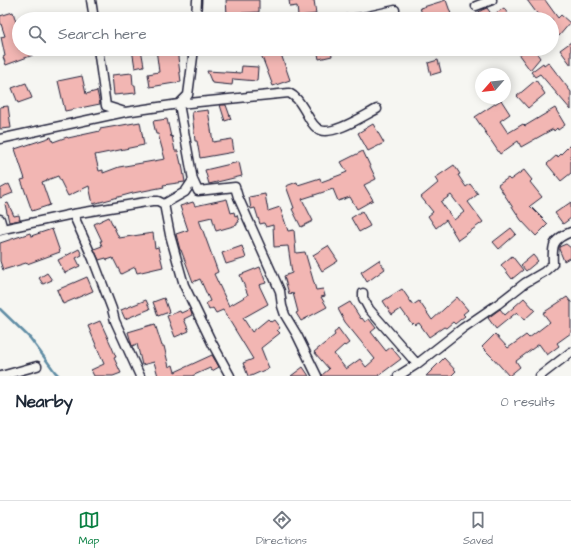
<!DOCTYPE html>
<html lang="en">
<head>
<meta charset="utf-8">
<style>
  body { margin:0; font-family:"Architects Daughter",sans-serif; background:#f2f2f3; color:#1f2937 }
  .compass { position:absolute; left:475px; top:68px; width:36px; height:36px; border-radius:50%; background:#fff; box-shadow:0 2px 10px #0003; rotate:242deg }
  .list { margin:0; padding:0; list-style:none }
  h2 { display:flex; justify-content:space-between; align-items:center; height:52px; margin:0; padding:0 16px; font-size:17px }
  h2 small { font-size:13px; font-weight:400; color:#747a83 }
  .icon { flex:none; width:22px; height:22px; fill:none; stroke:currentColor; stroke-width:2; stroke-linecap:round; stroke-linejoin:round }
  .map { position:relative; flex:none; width:571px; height:376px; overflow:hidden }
  .search { position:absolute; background:#fff; box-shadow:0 2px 10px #0003; left:12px; right:12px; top:12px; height:44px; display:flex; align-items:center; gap:10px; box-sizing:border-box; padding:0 14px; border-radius:22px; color:#747a83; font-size:15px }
  .sheet { height:124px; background:#fff }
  nav { display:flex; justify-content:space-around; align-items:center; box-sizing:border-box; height:56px; border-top:1px solid #e0e1e3; background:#fff; font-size:11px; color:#747a83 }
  nav a { display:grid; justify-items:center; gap:2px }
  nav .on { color:#0b8043 }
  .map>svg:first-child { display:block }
</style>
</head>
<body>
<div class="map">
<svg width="571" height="376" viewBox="0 0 571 376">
  <rect width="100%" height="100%" fill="#f6f6f2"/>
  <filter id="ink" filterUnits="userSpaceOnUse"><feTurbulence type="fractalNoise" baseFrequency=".025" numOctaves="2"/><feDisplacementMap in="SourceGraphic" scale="8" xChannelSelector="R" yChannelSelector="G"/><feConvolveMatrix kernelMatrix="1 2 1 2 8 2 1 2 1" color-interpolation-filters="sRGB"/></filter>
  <g filter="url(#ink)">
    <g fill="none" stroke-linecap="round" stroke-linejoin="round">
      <path stroke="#618da5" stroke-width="2.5" d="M0,309l30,29 25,34 4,4"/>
    </g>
    <path fill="#f2b6b3" stroke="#22223b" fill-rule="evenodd" d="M226,0h33v12l-32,2z
      M289,0h25l2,14 -18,2 -1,-10 -7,1z
      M446,0l6,17 -6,2h-22l-4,-11z
      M527,0h18l13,18 3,-3 9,8 -11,13 -7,-6v-11h-11z
      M487,8l8,11h-27l14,-9z
      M504,8l7,11h-11l-4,-6z
      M13,12l6,20v17h11l3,6 -27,10 -3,-8 2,-1 -4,-19 4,-1 -5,-15v-5z
      M571,42v23l-11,-15z
      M132,49h9l3,17 -9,2z
      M156,49h21l4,33 -31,5 -2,-13 11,-2z
      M259,49h33v1l-11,4 9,26 -17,6z
      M317,49h14l1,7 -13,3z
      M527,49h7l6,9 -10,12 -11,-15z
      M438,60l3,12 -10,3 -3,-12z
      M548,62l23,30v18l-31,-36 -5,3 -4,-5 12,-9 1,2z
      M242,66l16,1 -1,14 -24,-2 -1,6 -20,-2 -5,-12 34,2z
      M132,73l1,12h2l1,8 -22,2 -2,-20z
      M82,76l4,18 11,-3 3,13 -35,7 -7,-30z
      M536,80l9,14 -17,14 -11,-12z
      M26,83l6,15 -14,5 -6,-15z
      M501,100l9,14 -10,7 8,12 15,-9 2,2 30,-18 10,17 -7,5 -1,-2 -3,3 -1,-2 -32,18 -3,-6 -18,13 -25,-37z
      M220,105h6l5,14 -6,2z
      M8,106l3,22 -11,1v-22z
      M208,110l5,32 19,-3 2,13 -34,6 -3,-17h-2l-3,-29z
      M167,119l4,18 1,-1 3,15h3l3,13h1l3,18 -22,3 1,2 -31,6 -40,11 -4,-18 -21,10 -10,-20 -16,6 8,23 -18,6 -11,-31 4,-1 -10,-30 36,-12 2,5 14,-5 1,1 32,-7v-2l40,-7 4,23 -49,10 4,16 4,-1v3l16,-6 46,-8 -7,-25h-2l-3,-13z
      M373,124l11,19 -16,8 -10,-18z
      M571,144v29l-10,8 -14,-17 10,-9 1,2z
      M363,151l13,28 -12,6 9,15 -16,9 -7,-12 -12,4 -5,-12 -31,10 11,22 -12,6 -9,-18 2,-1 -8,-22 11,-4 1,3 22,-7 1,4 19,-7 7,-3 -6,-10z
      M239,162l3,14 -33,8 -4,-14z
      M454,165l6,9 -2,1 8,12 4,-3 8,10 -10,8 15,20 -25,18 -12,-20 -10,8 -8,-12 5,-4 -12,-15 17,-14 -3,-5zM451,195l13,17 -10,8 -13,-18z
      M524,170l8,10 -2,2 12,15 -12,9 18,18 -12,12 -15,-16 -23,-35 10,-7 2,2z
      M9,184l4,9 -13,5v-9z
      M265,194l3,17 12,-4 8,24 6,-1 2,23 9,-1 11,38 7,-1 2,7 -4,1 6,10 -26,14 -5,-8 2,-1 -5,-19 -4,1 -5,-18 8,-3 -4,-27 -14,1 -1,-22 -7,2 -2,-4 -4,1 -5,-16 -4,1 -2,-12z
      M227,199l4,14 3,-1 1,4 2,-1 2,7 -2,1v2l-21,6 -4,-14 -13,3 19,52 -4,2 15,32 19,-11 -8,-20 20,-8 6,16 -7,2 9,19 -25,14 9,14 16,-13 3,3 3,-2 6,8 -3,2 3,3 -19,15 8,20 -18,8h-3l-5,-13 10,-4 -30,-49 -7,3 -3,-5 -4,2 -3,-7 4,-2 -10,-22 -7,3 -12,-32h-1l-4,-16 12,-4 -8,-24 13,-4 2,4z
      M571,202v16l-8,6 -8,-11z
      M8,203l6,13 5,-1 1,5 -11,2 -4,-18z
      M362,211l8,15 -11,6 -8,-14z
      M109,217l10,21 34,-5 2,15 3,-1 5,20 -26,6 -2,-6 -14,7 -8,-16 -6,2 -1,-2 -7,2 -5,-11 8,-3 -2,-5h2l-8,-17z
      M511,228l5,6 -17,15 -6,-7z
      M52,229l8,23 -33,12 -1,-1 -23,7 -3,-9v-18l30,-10 1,3z
      M566,244l5,4v9l-7,4 -5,-12v-2z
      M242,246l4,12 -20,6 -4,-11z
      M328,246l10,15 -16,10 -9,-16z
      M79,249l3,6 -6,3 4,8 -15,7 -7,-13z
      M533,255l5,6 -12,10 -5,-6z
      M512,256l11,14 -11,9 -11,-14z
      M379,260l6,9 -18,13 -6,-10z
      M47,273l5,7 -9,4 -4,-6z
      M87,277l6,14 -30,13 -6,-14z
      M402,289l11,16 6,-4 13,19 25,-23 11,13 -5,4 2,2 -10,8 -2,-2 -7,6 -2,-1 -15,10 -10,-14 -4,2 -2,-2 -1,1 -11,-15 -9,6 -9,-14z
      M567,297l4,5v31l-14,10 2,3 -12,9 -8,-11 -23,17 4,6 -11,9 -16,-18 -11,-11 13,-13 13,14 18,-13 3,3 21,-16 -7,-9z
      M164,298l5,14 -11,4 -5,-14z
      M524,298l11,12 -11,10 -7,-8 -21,17 -8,-11 12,-9 5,6z
      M146,300l4,9 -25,10 -4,-9z
      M350,302l11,17 1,-1 3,4 4,-3 7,9 -5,4 15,19 5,-4 10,12 -23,17h-56v-1l7,-6 -15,-17 21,-17 -1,-2 4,-5 11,15 -4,3 -1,-1 -10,9 12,15 14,-10 6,8 9,-8 -30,-37 -7,-13z
      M190,309l2,6 -8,4 5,12 -14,6 -8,-21 13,-5 1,2z
      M100,321l11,24 5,12 -2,1 7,15 -8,3h-19l-3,-6 13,-6 -16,-38z
      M155,324l7,22h2l5,21 4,-2 2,7 37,-17 7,12 -7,4 -2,-3 -18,8h-34l-4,-14 -12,3 -5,-21 -5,2 -4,-14z
      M444,358l12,13 -5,5h-25z
      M303,367l6,9h-18z"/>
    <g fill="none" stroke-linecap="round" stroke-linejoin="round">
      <defs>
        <path id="minor" d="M91,0l3,19
          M476,6l16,-6
          M196,19l1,-19
          M348,19l11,-1 36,-8
          M98,49l8,57 19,6
          M194,49l-6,46 -9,9 14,76 5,11 37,-4 3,10 42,94 2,15 3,9 12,20 20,41
          M0,139l125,-27 54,-8 110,-11c8,4 11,10 16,18 4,7 8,16 15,19 13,6 45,-15 57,-21
          M193,180l-8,12 -21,12 6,31 14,50 28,58 18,33
          M73,214l20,45 19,50 3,12 25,55
          M0,219l3,10 -3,1
          M3,229l70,-15 79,-13h6l6,3
          M363,293v5l6,11 48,55
          M1,376l36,-10
          M398,376l19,-12 46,-36 35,-24 27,-21 19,-11 9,-8c-1,-18 -1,-25 18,-32
          M540,376l31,-24"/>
      </defs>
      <use href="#minor" stroke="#22223b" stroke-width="11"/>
      <use href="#minor" stroke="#f6f6f2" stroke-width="8"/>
    </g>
  </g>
</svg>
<svg class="compass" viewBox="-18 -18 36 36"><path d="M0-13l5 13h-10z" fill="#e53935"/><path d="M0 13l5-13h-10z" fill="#747a83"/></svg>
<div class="search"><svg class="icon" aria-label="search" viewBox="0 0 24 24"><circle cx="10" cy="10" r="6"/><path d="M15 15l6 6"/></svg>Search here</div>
</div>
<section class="sheet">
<h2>Nearby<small>0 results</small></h2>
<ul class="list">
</ul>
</section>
<nav>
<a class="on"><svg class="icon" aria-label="map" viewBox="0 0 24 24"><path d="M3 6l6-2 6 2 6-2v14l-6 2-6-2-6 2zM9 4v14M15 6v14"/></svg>Map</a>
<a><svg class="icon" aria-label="directions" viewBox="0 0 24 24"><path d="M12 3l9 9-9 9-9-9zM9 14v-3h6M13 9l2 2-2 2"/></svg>Directions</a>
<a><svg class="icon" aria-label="saved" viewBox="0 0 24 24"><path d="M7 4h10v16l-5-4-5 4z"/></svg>Saved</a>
</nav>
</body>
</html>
